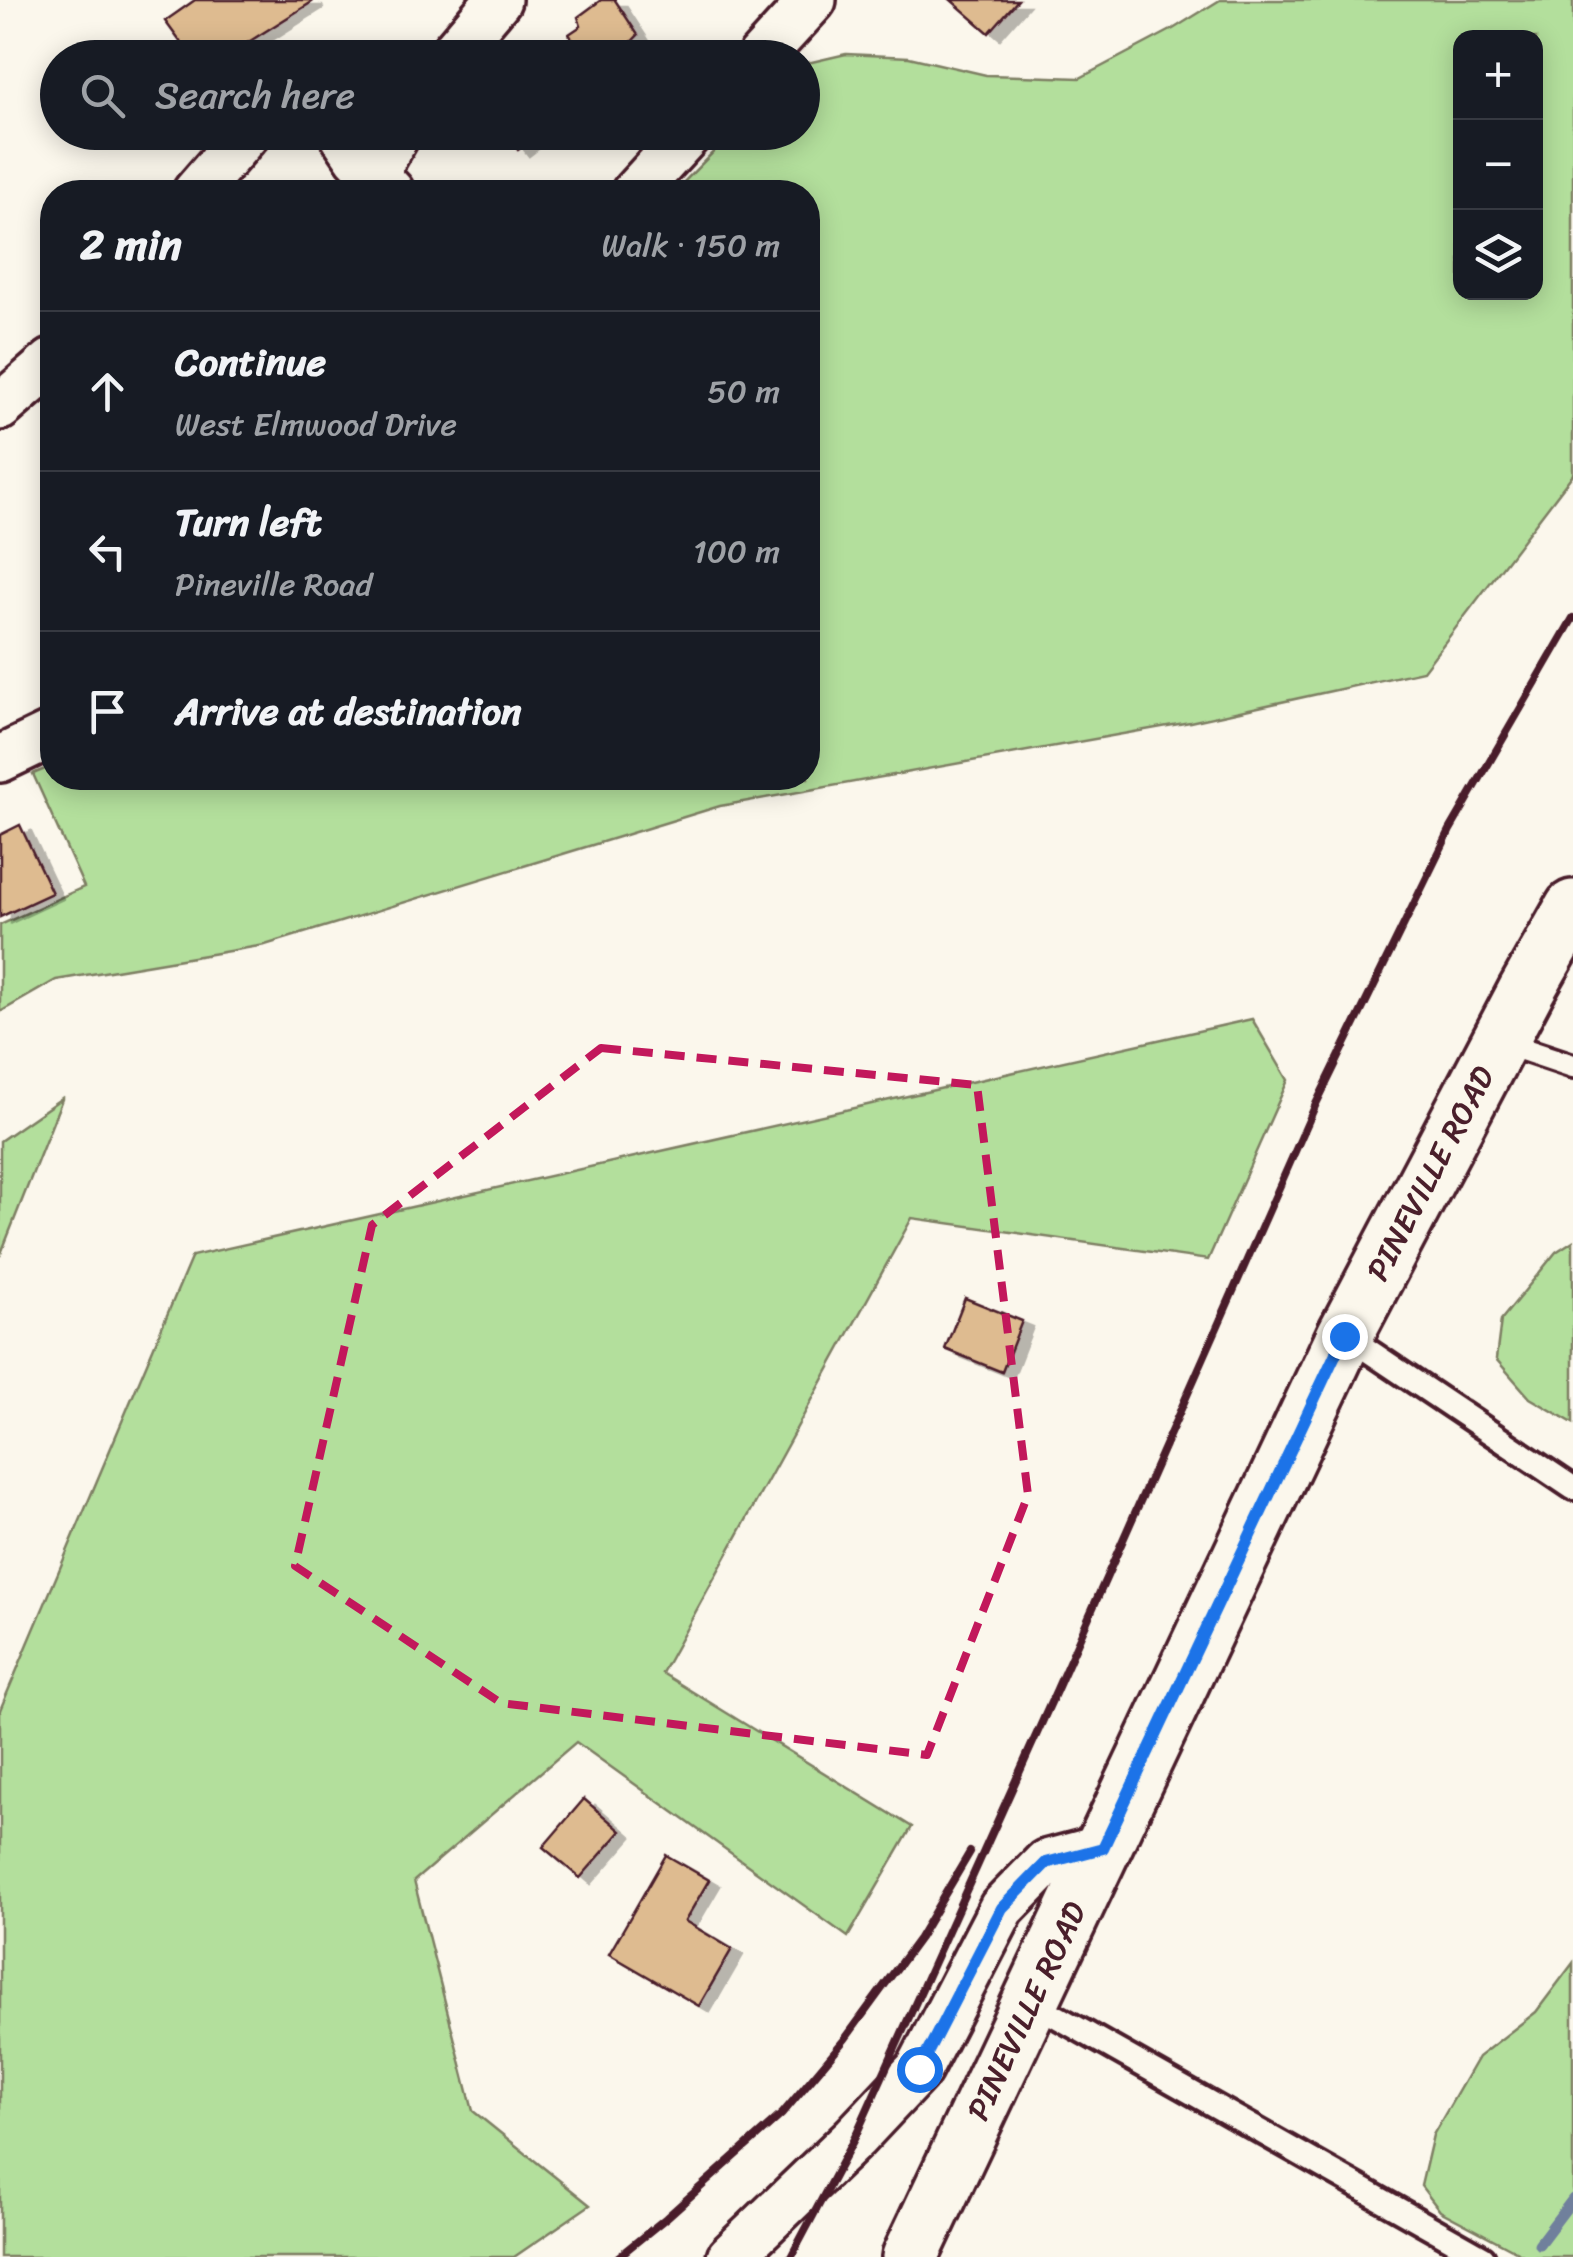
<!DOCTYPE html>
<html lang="en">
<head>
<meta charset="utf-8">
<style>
  body { margin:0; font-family:Sriracha,sans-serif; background:#20242c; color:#f1f3f6 }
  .controls { position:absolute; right:30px; top:30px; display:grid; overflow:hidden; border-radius:20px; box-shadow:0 5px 25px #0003 }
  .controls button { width:90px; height:90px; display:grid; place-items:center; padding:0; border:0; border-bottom:2px solid #363941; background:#171b24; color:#f1f3f6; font:50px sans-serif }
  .stop { position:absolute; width:30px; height:30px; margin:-22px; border:8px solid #1a73e8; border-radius:50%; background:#fff }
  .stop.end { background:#1a73e8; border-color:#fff; box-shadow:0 2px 10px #0008 }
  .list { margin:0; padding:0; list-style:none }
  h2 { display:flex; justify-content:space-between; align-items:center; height:130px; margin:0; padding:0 40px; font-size:42px }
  h2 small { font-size:32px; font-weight:400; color:#9ea1a6 }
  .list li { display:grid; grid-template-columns:65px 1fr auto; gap:30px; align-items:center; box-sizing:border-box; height:160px; padding:0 40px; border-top:2px solid #363941 }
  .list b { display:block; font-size:38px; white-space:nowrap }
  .list p { margin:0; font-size:32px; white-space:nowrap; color:#9ea1a6 }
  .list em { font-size:32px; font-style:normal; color:#9ea1a6 }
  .icon { flex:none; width:55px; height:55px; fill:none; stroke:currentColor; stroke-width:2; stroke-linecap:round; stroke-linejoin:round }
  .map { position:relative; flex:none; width:1573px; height:2257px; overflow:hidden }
  .search { position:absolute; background:#171b24; box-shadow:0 5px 25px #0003; left:40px; top:40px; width:780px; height:110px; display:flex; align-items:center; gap:25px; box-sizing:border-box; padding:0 35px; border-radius:55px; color:#9ea1a6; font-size:38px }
  .panel { position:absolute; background:#171b24; box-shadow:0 5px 25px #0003; left:40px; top:180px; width:780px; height:610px; border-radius:40px }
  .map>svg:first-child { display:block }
</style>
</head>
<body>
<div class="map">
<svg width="1573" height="2257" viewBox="0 0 1573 2257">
  <defs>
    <filter id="shadow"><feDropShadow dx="11" dy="6" stdDeviation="0" flood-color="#0004"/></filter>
  </defs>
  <rect width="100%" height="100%" fill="#fbf7ec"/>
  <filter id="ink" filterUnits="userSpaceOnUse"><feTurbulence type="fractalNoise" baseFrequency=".01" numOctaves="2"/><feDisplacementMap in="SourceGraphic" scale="20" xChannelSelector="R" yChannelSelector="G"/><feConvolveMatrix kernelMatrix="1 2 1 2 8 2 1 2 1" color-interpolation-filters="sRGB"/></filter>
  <g filter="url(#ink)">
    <path fill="#b3df9c" stroke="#7e7f64" stroke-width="2.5" fill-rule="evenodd" d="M1220,0h353v474l-150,197 -233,51 -470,84 -455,139 -209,35 -56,32v-87l84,-38 -51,-113 19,-8v12h756v-586h-134l58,-59 70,-1 1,-68 43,-10 63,3 77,18 94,3 93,-49zM1460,38h76v254h-76z
      M1252,1019l36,61 -80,180 -296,-42 -250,455 250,154 -64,110 -272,-195 -162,139 59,230 117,94 -76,52h-514v-547l192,-454z
      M62,1098v1l-62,157v-115z
      M1573,1241v182l-43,-25 -34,-39 5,-39 55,-68z
      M1573,1963v294h-46l-87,-46 -19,-25 12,-51 45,-78 58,-45z"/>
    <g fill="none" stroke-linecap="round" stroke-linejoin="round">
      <path stroke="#70809c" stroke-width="11" d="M1539,2244l34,-45"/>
    </g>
    <path fill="#debb90" stroke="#4a1f2b" stroke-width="2.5" filter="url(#shadow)" d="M195,0h116l1,2 -65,41 4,10 -8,5h-51l-27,-37z
      M601,0h14l23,35 -22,23h-31l-16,-24 12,-8 -3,-9z
      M951,0h67l-29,33z
      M504,132h37l-23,18z
      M20,825l32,68 -52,24v-82z
      M965,1298l57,23 -20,51 -57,-23z
      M584,1799l37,32 -41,47 -37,-31z
      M666,1855l43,25 -24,41 47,28 -33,57 -90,-52z"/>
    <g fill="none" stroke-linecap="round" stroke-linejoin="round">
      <defs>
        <path id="service" d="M1501,1042l72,24
          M1345,1335l228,153
          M1031,2002l452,255"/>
        <path id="minor" d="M449,58l49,-58
          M760,58l53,-58
          M341,132l17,25 33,35
          M374,174l24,-42
          M196,192l52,-60
          M635,192l55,-60
          M0,407l52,-45
          M0,759l52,-25
          M730,2257l125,-120 64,-68 83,-161 44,-45 57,-15"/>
        <g id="secondary">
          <path id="s1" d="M910,2257l435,-922 181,-344 47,-83"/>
        </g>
      </defs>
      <use href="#service" stroke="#4a1f2b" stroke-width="30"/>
      <use href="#minor" stroke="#4a1f2b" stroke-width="52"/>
      <use href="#secondary" stroke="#4a1f2b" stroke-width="62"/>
      <use href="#service" stroke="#fbf7ec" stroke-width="22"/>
      <use href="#minor" stroke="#fbf7ec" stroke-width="45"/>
      <use href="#secondary" stroke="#fbf7ec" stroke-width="55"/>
      <path stroke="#4a1f2b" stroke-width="8" d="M618,2257l48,-39 116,-104 63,-75 74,-101 51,-86
        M791,2257l64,-120 202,-448 259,-585 134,-274 123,-212"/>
    </g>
  </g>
  <g fill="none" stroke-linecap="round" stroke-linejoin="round" filter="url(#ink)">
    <path stroke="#1a73e8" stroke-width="12" d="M919,2069l83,-161 44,-45 57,-15 241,-512"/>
  </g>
  <path fill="none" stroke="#c2185b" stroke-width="8" stroke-dasharray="20 12" stroke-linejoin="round" d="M601,1048l376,37 51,410 -101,260 -426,-52 -206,-137 77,-341z"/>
  <g text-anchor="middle" stroke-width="8" stroke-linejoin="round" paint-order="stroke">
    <g font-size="32" fill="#4a1f2b" stroke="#fbf7ec">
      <text dy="11" stroke="none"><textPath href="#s1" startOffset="1202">PINEVILLE ROAD</textPath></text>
      <text dy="11" stroke="none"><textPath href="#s1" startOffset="272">PINEVILLE ROAD</textPath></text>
    </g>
  </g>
</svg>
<div class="controls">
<button>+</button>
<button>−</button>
<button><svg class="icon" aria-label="layers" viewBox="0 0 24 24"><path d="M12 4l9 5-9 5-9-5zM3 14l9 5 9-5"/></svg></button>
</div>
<div class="stop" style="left:919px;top:2069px"></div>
<div class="stop end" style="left:1344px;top:1336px"></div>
<div class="search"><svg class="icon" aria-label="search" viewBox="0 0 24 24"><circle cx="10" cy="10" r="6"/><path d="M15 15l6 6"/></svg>Search here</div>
<section class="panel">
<h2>2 min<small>Walk · 150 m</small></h2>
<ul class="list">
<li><svg class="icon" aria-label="ahead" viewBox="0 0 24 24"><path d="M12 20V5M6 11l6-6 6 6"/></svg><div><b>Continue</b><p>West Elmwood Drive</p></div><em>50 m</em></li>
<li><svg class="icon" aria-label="left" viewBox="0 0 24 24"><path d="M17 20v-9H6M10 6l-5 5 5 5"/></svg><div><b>Turn left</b><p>Pineville Road</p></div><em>100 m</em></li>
<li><svg class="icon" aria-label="arrive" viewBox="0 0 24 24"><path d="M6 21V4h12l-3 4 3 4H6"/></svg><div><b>Arrive at destination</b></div></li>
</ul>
</section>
</div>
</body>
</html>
